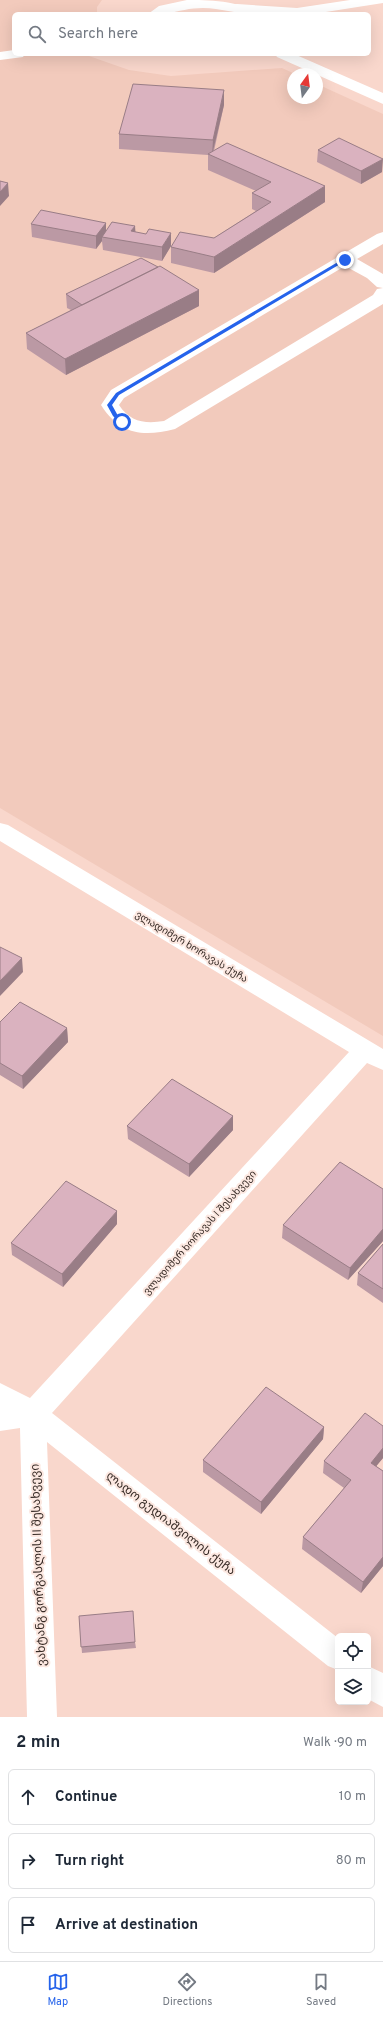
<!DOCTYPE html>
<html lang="en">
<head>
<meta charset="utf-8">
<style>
  body { margin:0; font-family:Overpass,"Noto Sans Georgian",sans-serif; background:#f2f2f3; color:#1f2937 }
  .controls { position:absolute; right:12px; bottom:12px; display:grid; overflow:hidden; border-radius:6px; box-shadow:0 4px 16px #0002 }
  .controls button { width:36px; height:36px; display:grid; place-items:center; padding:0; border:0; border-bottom:1px solid #e0e1e3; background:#fff; color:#1f2937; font:20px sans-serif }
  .compass { position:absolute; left:287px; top:68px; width:36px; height:36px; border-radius:50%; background:#fff; box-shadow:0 4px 16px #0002; rotate:14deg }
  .stop { position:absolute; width:12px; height:12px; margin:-9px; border:3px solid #2563eb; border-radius:50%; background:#fff }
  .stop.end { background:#2563eb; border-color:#fff; box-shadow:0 1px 4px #0008 }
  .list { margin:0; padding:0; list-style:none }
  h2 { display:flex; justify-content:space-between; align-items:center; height:52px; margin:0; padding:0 16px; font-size:17px }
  h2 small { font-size:13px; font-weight:400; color:#747a83 }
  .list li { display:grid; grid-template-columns:26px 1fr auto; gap:12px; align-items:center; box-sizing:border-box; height:56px; margin:0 8px 8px; padding:0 8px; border:1px solid #e0e1e3; border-radius:6px }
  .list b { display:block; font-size:15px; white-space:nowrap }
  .list em { font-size:13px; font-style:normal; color:#747a83 }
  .icon { flex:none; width:22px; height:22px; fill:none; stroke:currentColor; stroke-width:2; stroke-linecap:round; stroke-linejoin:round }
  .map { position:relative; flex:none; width:383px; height:1717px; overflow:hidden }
  .search { position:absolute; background:#fff; box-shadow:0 4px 16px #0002; left:12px; right:12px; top:12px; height:44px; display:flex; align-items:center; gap:10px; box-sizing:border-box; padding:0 14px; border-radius:6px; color:#747a83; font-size:15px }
  .sheet { height:244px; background:#fff }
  nav { display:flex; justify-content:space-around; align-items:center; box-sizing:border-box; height:56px; border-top:1px solid #e0e1e3; background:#fff; font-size:11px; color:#747a83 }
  nav a { display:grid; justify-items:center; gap:2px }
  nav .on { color:#2563eb }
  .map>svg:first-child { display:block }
</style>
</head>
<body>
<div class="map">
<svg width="383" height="1717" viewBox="0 0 383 1717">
  <rect width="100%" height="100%" fill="#f9d7cc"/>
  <path fill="#f2cabc" d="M0,0h102l-5,7v7h-83v40h74l1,2 40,14 42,6 111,-8 13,6h-2v24h24v-14l66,30v922l-383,-228z"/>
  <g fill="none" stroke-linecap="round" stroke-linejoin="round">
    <path fill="#fff" fill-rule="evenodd" d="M383,232v12l-26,15 26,15v30l-208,125c-32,8 -55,6 -74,-24l10,-15 266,-156zM345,266l22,12 10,9 6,1 -6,1 -4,6 -209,126c-19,3 -34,1 -45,-16l5,-7z"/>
    <path fill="#fff" fill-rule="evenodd" d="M237,4l60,4 5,1 2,3 -1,2h-40l-31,-3 -2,-3 2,-3z
      M14,50v4h11l-2,3 -23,3v-8z
      M0,823l8,2 375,224v21l-16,-7 -315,350 286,225v32l-10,-4 -281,-224 10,275h-30l-7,-289 -20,3v-48l30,15 319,-346 -349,-211z
      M368,1666l15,7v34l-15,-8z"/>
    <path fill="#fff" fill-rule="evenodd" d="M187,0c18,0 56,0 67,14 -19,0 -33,-6 -51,-6 -13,0 -24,3 -37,6 -5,1 -13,0 -18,0l11,-8z
      M350,0h33v3l-70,11h-22l-1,-2 2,-3 5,-1z
      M275,54h19l89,39v11l-106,-47z"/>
  </g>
  <path fill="#bb99a4" d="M224,90v15l-10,46 111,35v16l-111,71 -43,-10v-16l43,-9 42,-27 -4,-2v-16l4,-2 -48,-21v-15l-89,-6v-15z
    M318,150l64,22 -21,12 -44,-22z
    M106,223v8l29,1 36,14 -9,15 -59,-11 -1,-9 -6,8 -64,-12 -1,-13z
    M158,267l41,23v16l-133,69 -39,-26 -1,-16 45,-23 -4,-2 -1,-14z
    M0,1022l67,6 1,14 -45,47 -23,-14z
    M127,1126l106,4 -44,47 -61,-38z
    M383,1189v52l-35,39 -66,-42 1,-13z
    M117,1224l-54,63 -51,-32 -1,-12z
    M383,1244v59l-26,-18 1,-12z
    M383,1426v32l-7,8 7,5v95l-22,27 -59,-44 1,-12 41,-49 -21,-15 1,-12z
    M324,1427l-1,12 -62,75 -58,-42v-12z
    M79,1616l56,26 1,6 -54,5z"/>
  <path fill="#997d86" d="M224,90v15l-12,50 1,-15z
    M383,159l-1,13 -21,12v-13z
    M8,183l1,13 -9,10v-14z
    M325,186v16l-111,71v-16z
    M106,223v13l-4,1v4l-6,8v-13z
    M135,226l1,13 -5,-8z
    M171,233v13l-9,15v-14z
    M199,290v16l-133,69 -1,-16z
    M22,958l1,14 -23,24v-15z
    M67,1028l1,14 -45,47 -1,-13z
    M233,1116v14l-44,47v-13z
    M117,1211v13l-54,63 -1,-13z
    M383,1229v12l-35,39 2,-12z
    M324,1427l-1,12 -62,75v-12z
    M383,1448v10l-14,17 2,-12z
    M383,1557v9l-22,27 2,-11z"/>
  <path fill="#dab2bf" stroke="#997d86" d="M133,84l91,6 -11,50 -94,-6z
    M339,138l44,21 -22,12 -43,-21z
    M227,143l98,43 -111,71 -43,-10 9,-15 34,6 57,-36 -19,-9 19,-11 -63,-28z
    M0,181l8,2 -8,9z
    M41,210l65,13 -10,13 -65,-12z
    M112,222l23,4 -4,5 15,3 3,-5 22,4 -9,14 -60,-10z
    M141,258l17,9 -76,38 -16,-11z
    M160,266l39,24 -134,69 -39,-26z
    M0,947l22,11 -22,23z
    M20,1002l47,26 -45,48 -22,-13v-41z
    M172,1079l61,37 -44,48 -62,-38z
    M340,1162l43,27v40l-33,39 -67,-43z
    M66,1181l51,30 -55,63 -51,-31z
    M383,1244v45l-25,-16z
    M266,1387l58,40 -63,75 -58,-42z
    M365,1413l18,13v22l-12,15 12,8v86l-20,25 -60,-45 48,-57 -27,-19z
    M133,1611l2,31 -54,5 -2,-31z"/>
  <path fill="#2563eb" d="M343,259l4,1 -228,135 -7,10 5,9 7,8 -4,1 -7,-7 -6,-11 9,-12z"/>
  <g text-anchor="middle" stroke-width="4" stroke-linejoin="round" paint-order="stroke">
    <g font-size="10" fill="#362a25" stroke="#fce8e1">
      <text transform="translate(192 946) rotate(31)" y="4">ვლადიმერ ხორავას ქუჩა</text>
      <text transform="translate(199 1232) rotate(-48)" y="4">ვლადიმერ ხორავას I შესახვევი</text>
    </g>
    <g font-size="12" fill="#362a25" stroke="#fce8e1">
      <text transform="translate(171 1523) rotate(38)" y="4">ლადო გუდიაშვილის ქუჩა</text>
      <text transform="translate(38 1565) rotate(-92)" y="4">ვახტანგ გორგასლის II შესახვევი</text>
    </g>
  </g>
</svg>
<div class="controls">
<button><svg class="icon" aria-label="locate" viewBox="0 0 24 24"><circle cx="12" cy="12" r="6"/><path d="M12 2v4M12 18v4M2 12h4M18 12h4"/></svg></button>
<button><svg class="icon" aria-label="layers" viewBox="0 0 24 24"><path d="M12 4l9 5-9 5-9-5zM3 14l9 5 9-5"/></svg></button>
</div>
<svg class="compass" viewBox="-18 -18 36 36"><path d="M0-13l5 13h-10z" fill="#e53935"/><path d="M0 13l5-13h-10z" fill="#747a83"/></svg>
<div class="stop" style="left:122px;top:422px"></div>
<div class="stop end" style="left:345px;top:260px"></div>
<div class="search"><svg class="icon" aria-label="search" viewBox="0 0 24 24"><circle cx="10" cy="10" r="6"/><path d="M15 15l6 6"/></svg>Search here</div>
</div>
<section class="sheet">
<h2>2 min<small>Walk · 90 m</small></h2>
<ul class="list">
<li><svg class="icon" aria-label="ahead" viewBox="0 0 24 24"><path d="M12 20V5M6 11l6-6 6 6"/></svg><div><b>Continue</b></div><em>10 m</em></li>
<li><svg class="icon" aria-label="right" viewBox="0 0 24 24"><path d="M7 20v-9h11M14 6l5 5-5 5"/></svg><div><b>Turn right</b></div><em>80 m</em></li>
<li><svg class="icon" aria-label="arrive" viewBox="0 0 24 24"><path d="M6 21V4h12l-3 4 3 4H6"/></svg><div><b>Arrive at destination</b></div></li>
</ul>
</section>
<nav>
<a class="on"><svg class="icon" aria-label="map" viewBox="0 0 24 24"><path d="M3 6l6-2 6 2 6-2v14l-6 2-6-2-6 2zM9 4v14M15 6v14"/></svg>Map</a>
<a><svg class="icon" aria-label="directions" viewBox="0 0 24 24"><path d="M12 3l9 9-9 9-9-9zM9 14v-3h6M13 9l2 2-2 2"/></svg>Directions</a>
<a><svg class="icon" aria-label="saved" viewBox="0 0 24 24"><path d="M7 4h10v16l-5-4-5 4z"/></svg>Saved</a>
</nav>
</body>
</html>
